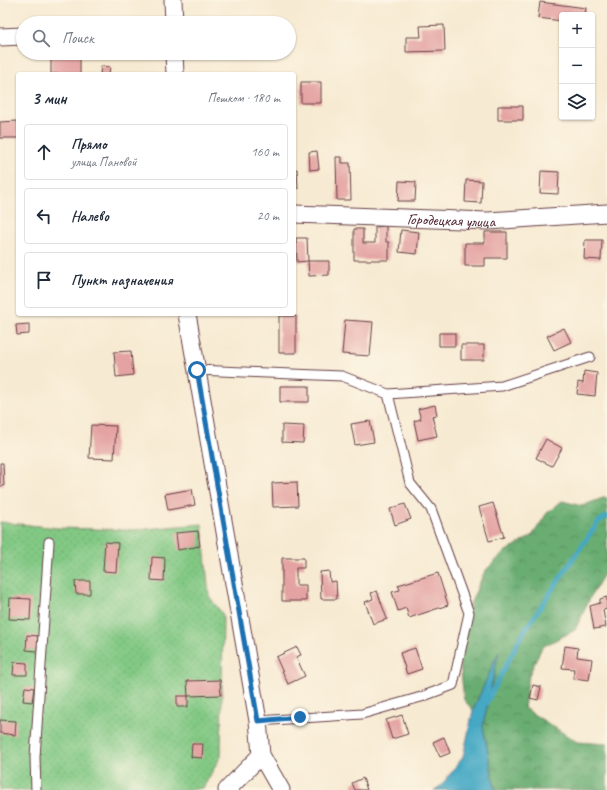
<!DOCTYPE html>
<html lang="ru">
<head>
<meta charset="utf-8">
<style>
  body { margin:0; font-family:Caveat,sans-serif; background:#f6f6f7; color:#1f2937 }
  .controls { position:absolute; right:12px; top:12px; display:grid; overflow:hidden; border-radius:4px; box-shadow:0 1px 3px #0004 }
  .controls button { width:36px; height:36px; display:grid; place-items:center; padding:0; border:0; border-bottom:1px solid #e0e1e3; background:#fff; color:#1f2937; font:20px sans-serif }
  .stop { position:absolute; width:12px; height:12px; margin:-9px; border:3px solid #1f6fb2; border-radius:50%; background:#fff }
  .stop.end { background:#1f6fb2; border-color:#fff; box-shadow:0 1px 4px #0008 }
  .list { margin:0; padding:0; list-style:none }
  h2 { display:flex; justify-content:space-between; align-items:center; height:52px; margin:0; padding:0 16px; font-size:17px }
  h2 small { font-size:13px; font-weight:400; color:#747a83 }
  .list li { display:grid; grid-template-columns:26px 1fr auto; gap:12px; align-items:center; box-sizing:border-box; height:56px; margin:0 8px 8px; padding:0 8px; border:1px solid #e0e1e3; border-radius:4px }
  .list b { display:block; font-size:15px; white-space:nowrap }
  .list p { margin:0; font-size:13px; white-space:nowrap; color:#747a83 }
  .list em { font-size:13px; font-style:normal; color:#747a83 }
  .icon { flex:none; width:22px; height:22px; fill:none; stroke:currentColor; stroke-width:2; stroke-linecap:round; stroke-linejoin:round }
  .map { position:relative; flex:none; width:607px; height:790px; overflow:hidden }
  .search { position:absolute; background:#fff; box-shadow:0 1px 3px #0004; left:16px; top:16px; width:280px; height:44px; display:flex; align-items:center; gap:10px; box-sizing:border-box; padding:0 14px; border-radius:22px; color:#747a83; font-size:15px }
  .panel { position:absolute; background:#fff; box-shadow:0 1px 3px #0004; left:16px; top:72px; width:280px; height:244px; border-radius:4px }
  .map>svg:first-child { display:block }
</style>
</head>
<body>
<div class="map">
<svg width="607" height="790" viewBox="0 0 607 790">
  <defs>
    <pattern id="forest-crowns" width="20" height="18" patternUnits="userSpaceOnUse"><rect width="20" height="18" fill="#69ad72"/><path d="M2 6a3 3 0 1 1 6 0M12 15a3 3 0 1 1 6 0" fill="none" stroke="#588c5e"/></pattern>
    <pattern id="park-dots" width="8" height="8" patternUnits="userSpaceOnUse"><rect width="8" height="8" fill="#82c984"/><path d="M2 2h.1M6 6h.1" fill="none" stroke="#72ac72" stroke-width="1.8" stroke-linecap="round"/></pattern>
  </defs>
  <rect width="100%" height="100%" fill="#fcf5e5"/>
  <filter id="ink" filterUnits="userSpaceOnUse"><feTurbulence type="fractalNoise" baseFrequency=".025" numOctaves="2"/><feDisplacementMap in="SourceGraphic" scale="8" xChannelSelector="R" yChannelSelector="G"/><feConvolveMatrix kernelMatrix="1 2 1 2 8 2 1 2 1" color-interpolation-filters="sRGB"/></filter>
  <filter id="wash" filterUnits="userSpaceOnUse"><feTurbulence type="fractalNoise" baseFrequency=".012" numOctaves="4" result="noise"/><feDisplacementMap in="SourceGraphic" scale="16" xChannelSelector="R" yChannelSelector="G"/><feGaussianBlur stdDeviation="0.9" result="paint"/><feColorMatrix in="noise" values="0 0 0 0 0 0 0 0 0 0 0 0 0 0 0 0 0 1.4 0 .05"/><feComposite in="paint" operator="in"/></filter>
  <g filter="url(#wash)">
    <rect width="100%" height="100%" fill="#f7ead2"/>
    <path fill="url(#forest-crowns)" stroke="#5a664e" d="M603,498h4v71l-16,27 -16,34 -33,17 -13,28 -5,33 53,34 30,2v46h-112l-12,-64 15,-72 -25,56 -9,-10 -5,-47 11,-49 15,-33 21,-20 26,-15 15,-23 15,-12 20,5z"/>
    <path fill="url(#park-dots)" stroke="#667458" d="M0,522l58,6 76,2 68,-6 7,72 14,19 -2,141 -18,32 -16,2h-187z"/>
    <path fill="#44a8c4" stroke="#476478" d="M499,651l-16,75 12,64h-61l7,-4 22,-29 10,-47z"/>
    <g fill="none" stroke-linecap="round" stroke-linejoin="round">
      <path stroke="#44a8c4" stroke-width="4.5" d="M486,704l35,-68 77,-114 9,-6"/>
    </g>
    <g id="blocks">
      <path fill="#e4a3a2" d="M540,2l46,6 -1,7h-23v6l-24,-3z
        M444,25l1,26 -39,1v-15h15l-1,-11z
        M80,53v21h-29v-20z
        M101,66l9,1 -1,7h-9z
        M301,82h20v21h-20z
        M498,106h25v14h-25z
        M18,121v17h-18v-16z
        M317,151l2,18 -9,1 -1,-18z
        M336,157h6v6h8l1,37h-14z
        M297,169l1,20h-4v-19z
        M541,171l18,1 -1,22 -18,-1z
        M466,180l16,1 -1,22 -16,-1z
        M399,181l17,1 -1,19h-17z
        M386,226v16h3v18h-35v-31h9v14h12v-16z
        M401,230l18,2 -2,22 -18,-2z
        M485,232h22v26h-22v8h-20v-23h20z
        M296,238h11l1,23 -11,1z
        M585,240h17l-1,20 -17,-1z
        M308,261h21v14l-20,1z
        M279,316h17v37h-17z
        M345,320l28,2 -3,34 -28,-2z
        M29,324v10l-12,1 -1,-10z
        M564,328l7,14 -17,8 -7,-14z
        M439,333h16v13h-16z
        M461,345h23v15h-23z
        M131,351l2,24 -17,2 -2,-25z
        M584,371l13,2 -2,23 -18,-2 1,-12 5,1z
        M280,386h29v16h-29z
        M435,405l2,10 -5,1 5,20 -19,4 -4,-19 7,-2 -3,-10z
        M370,421l4,21 -19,3 -4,-21z
        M91,425l25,1 -2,33 -25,-1z
        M282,425l22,1 -1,17 -21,-1z
        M546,439l16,9 -10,18 -16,-8z
        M0,463h3l1,23h-4z
        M297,482l1,24 -25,1 -1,-24z
        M192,489l3,16 -27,5 -3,-16z
        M493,503l11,34 -15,4 -10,-34z
        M405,504l6,15 -16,6 -5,-16z
        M198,531l2,15 -22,4 -2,-17z
        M105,542l13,1 -2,29 -13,-1z
        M152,557l13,1 -1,23 -13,-1z
        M282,558h22v10h-8v17h10v16h-24z
        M329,571l1,11 6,-1 1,18h-16l-1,-27z
        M438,573l10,32 -39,13 -3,-10 -8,3 -6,-19 8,-2 -2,-5z
        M75,581h15v13h-14z
        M377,591l10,28 -14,5 -8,-22 8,-3 -2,-6z
        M607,597v12l-4,1 3,17 -12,2 -4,-23 10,-3v-4z
        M10,598l21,1 -1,21 -21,-1z
        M27,635l11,1 -1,15 -11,-1z
        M565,646l13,2 -1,9 15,2 -3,21 -16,-2 1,-9 -12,-1z
        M297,647l4,8 -5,2 9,19 -17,8 -12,-27z
        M415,648l7,21 -15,5 -7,-21z
        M14,662l13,1v12h-14z
        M220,680l1,15 -33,1 -1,-15z
        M533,685l8,2 -3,13 -8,-2z
        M25,687l9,1 -2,14 -9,-1z
        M177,696h11v11h-11z
        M402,715l6,19 -16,5 -6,-19z
        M0,720l16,1 -1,14 -15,-2z
        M444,737l6,16 -10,4 -7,-15z
        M192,744h11l-1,14 -11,-1z
        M363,778l4,12h-12l-3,-7z"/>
    </g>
  </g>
  <g filter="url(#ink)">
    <use href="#blocks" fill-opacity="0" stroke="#643d44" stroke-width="1"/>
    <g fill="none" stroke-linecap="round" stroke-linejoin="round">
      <defs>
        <path id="lane" d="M197,370l145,6 46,18 114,-8 88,-29
          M258,721l104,-7 59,-17 32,-12 16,-72 -38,-104 -21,-26 -22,-89
          M36,790l-1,-33 14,-215"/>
        <g id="street">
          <path d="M173,0l1,23"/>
          <path d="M0,37l23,-1"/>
          <path d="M174,53l1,21"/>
          <path id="s1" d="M294,214l194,7 119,-8"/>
          <path d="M187,314l71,407 3,34 20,35"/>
          <path d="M227,790l34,-35"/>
        </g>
      </defs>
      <use href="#lane" stroke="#643d44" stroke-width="11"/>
      <use href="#street" stroke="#643d44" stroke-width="19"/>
      <use href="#lane" stroke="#fff" stroke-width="9"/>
      <use href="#street" stroke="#fff" stroke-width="17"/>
    </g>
  </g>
  <g fill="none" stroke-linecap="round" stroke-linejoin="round" filter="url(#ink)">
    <path stroke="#1f6fb2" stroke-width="5" d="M197,370l61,351 42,-4"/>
  </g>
  <g text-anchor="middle" stroke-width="3.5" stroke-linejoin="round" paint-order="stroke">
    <g font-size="16" fill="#4a1f2b" stroke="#fcf5e5">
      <text dy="6" stroke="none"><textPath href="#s1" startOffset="157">Городецкая улица</textPath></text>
    </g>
  </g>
</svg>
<div class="controls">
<button>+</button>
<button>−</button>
<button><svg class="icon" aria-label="layers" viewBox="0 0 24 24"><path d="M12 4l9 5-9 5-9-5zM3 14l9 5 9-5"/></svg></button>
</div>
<div class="stop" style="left:197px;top:370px"></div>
<div class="stop end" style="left:300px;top:717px"></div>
<div class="search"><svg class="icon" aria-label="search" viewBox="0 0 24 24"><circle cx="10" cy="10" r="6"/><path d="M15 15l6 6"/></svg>Поиск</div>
<section class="panel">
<h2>3 мин<small>Пешком · 180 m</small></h2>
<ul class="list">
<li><svg class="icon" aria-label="ahead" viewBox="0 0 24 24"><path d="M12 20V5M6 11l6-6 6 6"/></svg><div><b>Прямо</b><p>улица Пановой</p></div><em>160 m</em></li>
<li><svg class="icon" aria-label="left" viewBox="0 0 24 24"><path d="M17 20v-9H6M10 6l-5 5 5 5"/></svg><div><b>Налево</b></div><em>20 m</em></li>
<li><svg class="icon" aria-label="arrive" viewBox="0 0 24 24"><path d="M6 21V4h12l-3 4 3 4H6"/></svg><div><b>Пункт назначения</b></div></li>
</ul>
</section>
</div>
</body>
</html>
